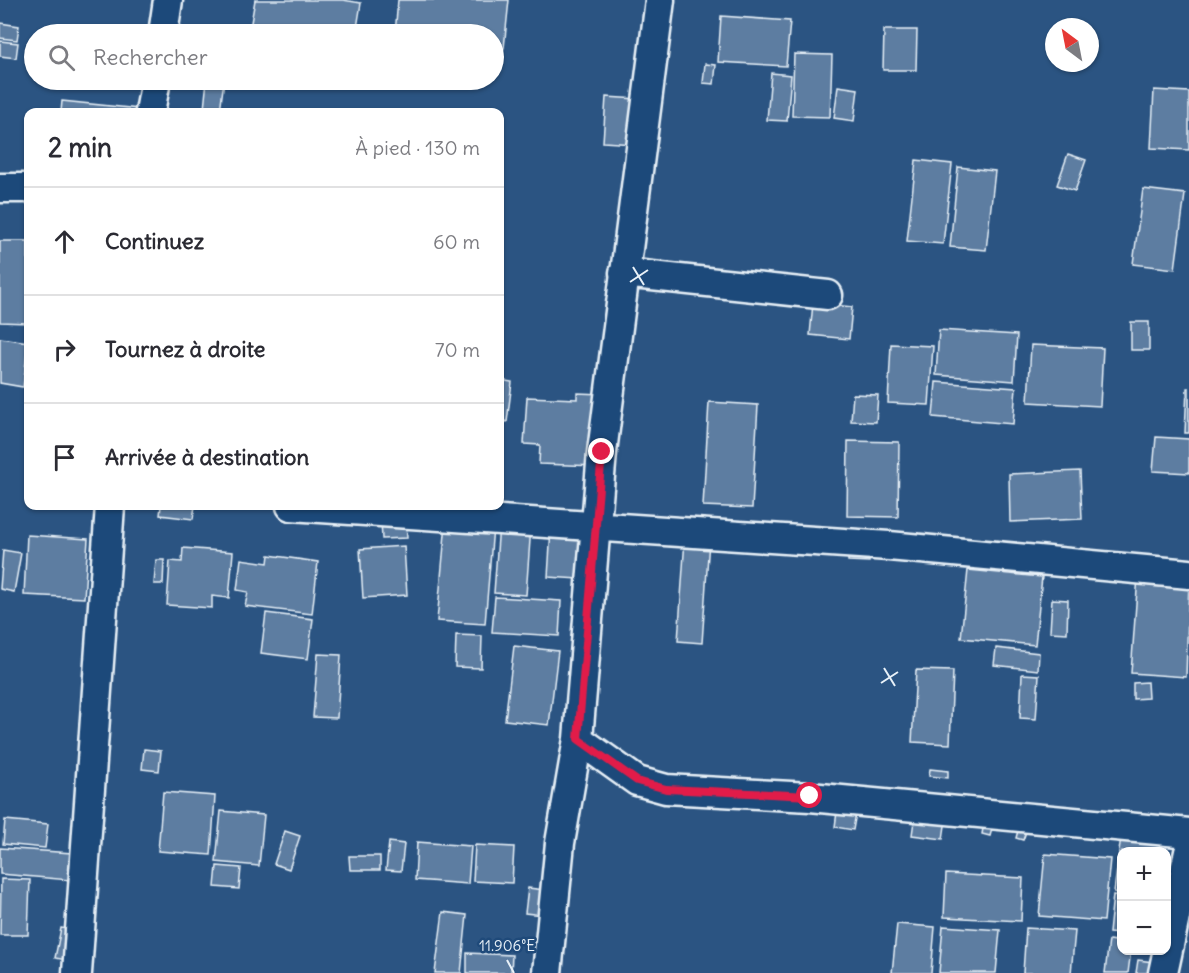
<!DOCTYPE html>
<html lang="fr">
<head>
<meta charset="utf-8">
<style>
  body { margin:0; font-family:Delius,sans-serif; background:#f2f2f3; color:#2b2b33 }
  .controls { position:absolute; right:18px; bottom:18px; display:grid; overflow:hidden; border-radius:12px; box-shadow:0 2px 4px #0004 }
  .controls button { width:54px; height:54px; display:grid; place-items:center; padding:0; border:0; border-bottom:2px solid #e1e1e2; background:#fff; color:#2b2b33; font:30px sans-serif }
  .compass { position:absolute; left:1045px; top:18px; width:54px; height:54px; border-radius:50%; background:#fff; box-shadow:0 2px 4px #0004; rotate:328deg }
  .stop { position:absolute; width:18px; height:18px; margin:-14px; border:4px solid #e11d48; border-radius:50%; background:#fff }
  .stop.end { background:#e11d48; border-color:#fff; box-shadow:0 2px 6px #0008 }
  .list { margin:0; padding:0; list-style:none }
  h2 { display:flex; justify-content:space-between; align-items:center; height:78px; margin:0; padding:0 24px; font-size:26px }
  h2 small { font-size:20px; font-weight:400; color:#7c7c81 }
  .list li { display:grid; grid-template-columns:39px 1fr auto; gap:18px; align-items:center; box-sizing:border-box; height:108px; padding:0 24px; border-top:2px solid #e1e1e2 }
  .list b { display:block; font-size:22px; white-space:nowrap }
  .list em { font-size:20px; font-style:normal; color:#7c7c81 }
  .icon { flex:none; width:33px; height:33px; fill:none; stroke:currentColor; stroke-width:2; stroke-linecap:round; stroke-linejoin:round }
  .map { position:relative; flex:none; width:1189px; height:973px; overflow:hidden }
  .search { position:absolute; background:#fff; box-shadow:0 2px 4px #0004; left:24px; top:24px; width:480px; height:66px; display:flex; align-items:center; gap:15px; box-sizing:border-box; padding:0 21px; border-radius:33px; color:#7c7c81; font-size:22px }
  .panel { position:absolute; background:#fff; box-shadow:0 2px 4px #0004; left:24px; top:108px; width:480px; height:402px; border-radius:12px }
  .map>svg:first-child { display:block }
</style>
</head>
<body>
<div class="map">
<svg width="1189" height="973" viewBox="0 0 1189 973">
  <rect width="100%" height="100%" fill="#2b5482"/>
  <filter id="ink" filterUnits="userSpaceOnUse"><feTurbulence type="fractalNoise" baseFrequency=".0167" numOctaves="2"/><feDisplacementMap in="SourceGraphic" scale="12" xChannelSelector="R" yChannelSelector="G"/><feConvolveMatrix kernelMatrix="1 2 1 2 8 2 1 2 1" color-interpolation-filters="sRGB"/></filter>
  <g filter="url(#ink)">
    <path fill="#5d7da1" stroke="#e8f1f8" stroke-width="1.5" d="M255,0h88l18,3 -5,31h-107z
      M398,0h111l-5,48h-10v-14h-99z
      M721,16l69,5 -4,45 -68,-4z
      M0,23l19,3 -2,14 -17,-2z
      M884,30h33l-1,40h-33z
      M0,41l18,2 -2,15 -16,-2z
      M794,54l38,1 -2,62 -38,-1z
      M705,64l11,1 -2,19 -11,-1z
      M771,73l20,2 -4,46 -20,-1z
      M207,80h17l-4,31 -16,-2z
      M838,86l20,3 -4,32 -20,-3z
      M1154,90l35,2v58l-38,-2z
      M606,97l32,2 -3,45 -32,-2z
      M62,101l77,8v3h-78z
      M1068,154l18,6 -11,31 -18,-6z
      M916,160l36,4 -9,80 -36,-3z
      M958,167l37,4 -9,79 -36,-3z
      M1143,189l42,5 -10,75 -42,-5z
      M0,241h28v82l-28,-1z
      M813,303l39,4 -3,32 -39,-4z
      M1131,322h18v28h-18z
      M939,330l78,5 -3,46 -78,-6z
      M0,338l28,4 -5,45 -23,-4z
      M891,344l42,2 -4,59 -41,-2z
      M1031,345l72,3 -3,58 -72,-4z
      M500,380l12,2 -5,40 -7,-1z
      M936,382l80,6 -3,36 -80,-7z
      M1187,388h2v45h-4z
      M577,393l25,1 -4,72 -59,-2 1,-19 -16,-1 3,-47 50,2z
      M853,394l25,1 -2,27 -25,-1z
      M709,402l49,3 -6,103 -49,-2z
      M1156,437l33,2v34l-36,-2z
      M848,441l51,1 -1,75 -51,-1z
      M1080,471l2,48 -72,3 -1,-48z
      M161,506h34l-2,13 -33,-4z
      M406,519l1,19 -25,1 -1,-19z
      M446,523l47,4 -8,97 -48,-3z
      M499,524l32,2 -5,69 -32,-2z
      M551,529l31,1 -3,49 -31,-2z
      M27,535l61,4 -4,59 -60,-3z
      M685,539l24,1 -7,103 -24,-2z
      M404,546l3,49 -44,3 -3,-49z
      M848,547l22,1 -1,14 -21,-1z
      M183,548l50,4 -4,46 -17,-2v12l-45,-3 3,-44 12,1z
      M3,550l18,3 -7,39 -14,-3z
      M269,555l49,7 -6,52 -67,-8 3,-14 -11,-2 4,-31 27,4z
      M156,560h8l-1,24h-9z
      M968,570l74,7 -7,68 -74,-7z
      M1138,576l51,4 -3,97 -55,-4z
      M495,597l66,4 -2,35 -67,-4z
      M1052,599l16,1 -1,33 -17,-1z
      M266,613l47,6 -5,40 -47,-6z
      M456,635l26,1 -1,32 -26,-1z
      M514,646l44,5 -9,74 -44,-5z
      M996,648l43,5 -1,17 -44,-5z
      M318,654l23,1 -4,63 -24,-1z
      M916,670l37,1 -3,73 -38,-2z
      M1022,674l17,1 -3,44 -16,-1z
      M1147,682l1,16 -15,1v-16z
      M144,749l17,2 -2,20 -17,-2z
      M930,769l18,2v7l-19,-2z
      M163,792l52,4 -4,59 -53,-4z
      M838,804l19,3 -4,23 -18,-3z
      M221,811l43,4 -5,51 -43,-4z
      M915,814l31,5 -3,20 -31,-4z
      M5,820l43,4 -3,24 -42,-4z
      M984,823l9,2 -3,11 -8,-2z
      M1019,827l8,2 -4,11 -7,-2z
      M285,831l15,5 -11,33 -15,-5z
      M1121,836l46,6 -1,10h-44v41l-8,-1z
      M389,842l15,2 -3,27 -15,-1z
      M417,842l54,4 -3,38 -53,-4z
      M475,845l39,2 -2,36 -39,-2z
      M0,848l72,5 -2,27 -70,-6z
      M1045,854l65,5 -6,62 -65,-5z
      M349,856h31v14h-30z
      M217,866l24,2 -2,21 -24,-2z
      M946,874l77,4 -2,43 -77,-4z
      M1,879l29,1 -2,55h-28z
      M528,888l26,3 -3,25 -26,-3z
      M1113,895l9,1v38l-13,-1z
      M443,912l24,3 -6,58h-26z
      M897,924l38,3 -4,46h-39z
      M943,926l57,4 -4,43h-57z
      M61,928l17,3 -6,30 -17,-3z
      M1026,928l49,3 -4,42h-48z
      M1109,940l13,2v8h9l-3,23h-23z
      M467,953l45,2 -1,18h-44z
      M1138,960l23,3 -2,10h-23z"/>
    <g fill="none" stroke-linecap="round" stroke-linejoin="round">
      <defs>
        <path id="minor" d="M163,34l5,-34
          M150,112l6,-32
          M0,188h28
          M624,273l204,22
          M291,506l598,40 300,28
          M578,739l59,42 29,8 144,8 379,36
          M77,973l33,-467
          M547,973l13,-130 18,-104 24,-287 58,-452
          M1163,973l26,-121"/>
      </defs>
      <use href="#minor" stroke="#e8f1f8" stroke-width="33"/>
      <use href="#minor" stroke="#1f4a7a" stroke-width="28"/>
    </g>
  </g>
  <g fill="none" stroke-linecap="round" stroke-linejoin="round" filter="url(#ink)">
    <path stroke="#e11d48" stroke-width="8" d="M602,452l-24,287 59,42 29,8 144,7"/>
  </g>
  <path fill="none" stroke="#e8f1f8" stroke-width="2" d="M633,267l11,18M630,282l18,-12M884,668l11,18M881,683l17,-11M507,960l7,13"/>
  <g font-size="15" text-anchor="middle" fill="#e8f1f8" stroke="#1f4a7a" stroke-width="5" stroke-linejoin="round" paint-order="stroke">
    <text x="507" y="951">11.906°E</text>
  </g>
</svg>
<div class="controls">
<button>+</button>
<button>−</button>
</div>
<svg class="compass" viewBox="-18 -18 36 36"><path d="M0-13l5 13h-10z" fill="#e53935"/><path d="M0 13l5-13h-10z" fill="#7c7c81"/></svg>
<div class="stop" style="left:810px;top:796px"></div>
<div class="stop end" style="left:602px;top:452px"></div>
<div class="search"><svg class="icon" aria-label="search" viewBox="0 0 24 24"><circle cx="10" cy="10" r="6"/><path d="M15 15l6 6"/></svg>Rechercher</div>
<section class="panel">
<h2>2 min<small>À pied · 130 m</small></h2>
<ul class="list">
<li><svg class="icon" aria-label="ahead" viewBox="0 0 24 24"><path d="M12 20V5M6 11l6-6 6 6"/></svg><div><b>Continuez</b></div><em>60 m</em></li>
<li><svg class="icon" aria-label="right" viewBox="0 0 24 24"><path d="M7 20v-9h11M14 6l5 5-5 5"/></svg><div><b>Tournez à droite</b></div><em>70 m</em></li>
<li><svg class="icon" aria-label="arrive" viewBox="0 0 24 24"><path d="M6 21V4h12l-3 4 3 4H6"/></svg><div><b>Arrivée à destination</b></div></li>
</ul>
</section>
</div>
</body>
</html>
